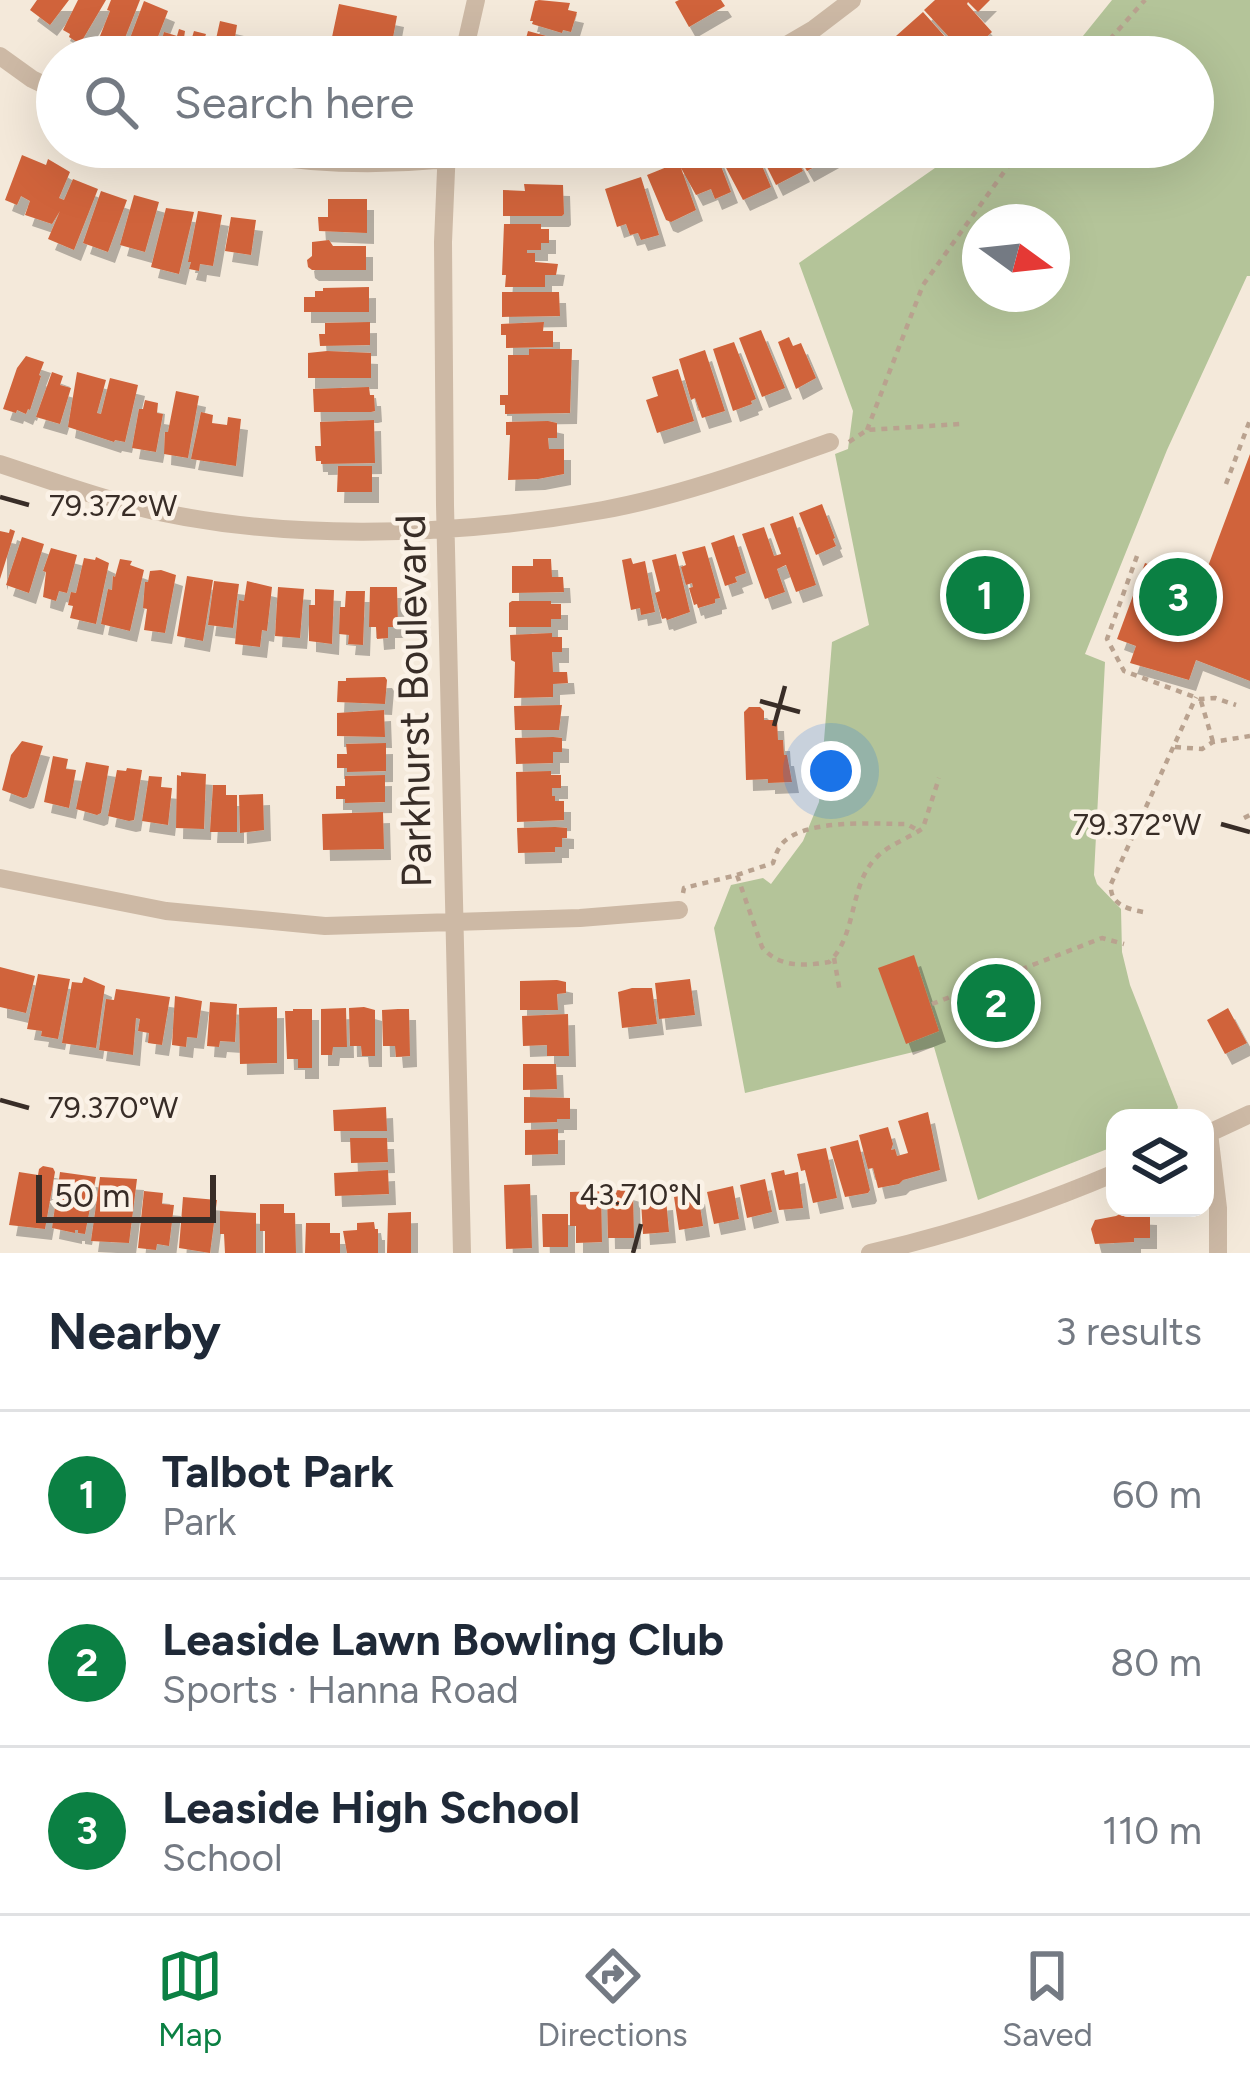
<!DOCTYPE html>
<html lang="en">
<head>
<meta charset="utf-8">
<style>
  body { margin:0; font-family:Figtree,sans-serif; background:#f2f2f3; color:#1f2937 }
  .controls { position:absolute; right:36px; bottom:36px; display:grid; overflow:hidden; border-radius:24px; box-shadow:0 12px 48px #0002 }
  .controls button { width:108px; height:108px; display:grid; place-items:center; padding:0; border:0; border-bottom:3px solid #e0e1e3; background:#fff; color:#1f2937; font:60px sans-serif }
  .compass { position:absolute; left:962px; top:204px; width:108px; height:108px; border-radius:50%; background:#fff; box-shadow:0 12px 48px #0002; rotate:105deg }
  .scale { position:absolute; left:36px; bottom:30px; width:180px; box-sizing:border-box; padding-left:12px; border:6px solid #382d27; border-top:0; font-size:33px; line-height:42px; white-space:nowrap; color:#382d27; -webkit-text-stroke:9px #fbf2e7; paint-order:stroke }
  .you { position:absolute; left:831px; top:771px; width:42px; height:42px; margin:-30px; border:9px solid #fff; border-radius:50%; background:#1a73e8; box-shadow:0 0 0 18px #1a73e833 }
  .badge { display:grid; place-items:center; width:78px; height:78px; border-radius:50%; background:#0b8043; color:#fff; font-size:39px; font-weight:700 }
  .pin { position:absolute; translate:-50% -50%; border:6px solid #fff; box-shadow:0 3px 12px #0006 }
  .list { margin:0; padding:0; list-style:none }
  h2 { display:flex; justify-content:space-between; align-items:center; height:156px; margin:0; padding:0 48px; font-size:51px }
  h2 small { font-size:39px; font-weight:400; color:#747a83 }
  .list li { display:grid; grid-template-columns:78px 1fr auto; gap:36px; align-items:center; box-sizing:border-box; height:168px; padding:0 48px; border-top:3px solid #e0e1e3 }
  .list b { display:block; font-size:45px; white-space:nowrap }
  .list p { margin:0; font-size:39px; white-space:nowrap; color:#747a83 }
  .list em { font-size:39px; font-style:normal; color:#747a83 }
  .icon { flex:none; width:66px; height:66px; fill:none; stroke:currentColor; stroke-width:2; stroke-linecap:round; stroke-linejoin:round }
  .map { position:relative; flex:none; width:1250px; height:1253px; overflow:hidden }
  .search { position:absolute; background:#fff; box-shadow:0 12px 48px #0002; left:36px; right:36px; top:36px; height:132px; display:flex; align-items:center; gap:30px; box-sizing:border-box; padding:0 42px; border-radius:66px; color:#747a83; font-size:45px }
  .sheet { height:660px; background:#fff }
  nav { display:flex; justify-content:space-around; align-items:center; box-sizing:border-box; height:168px; border-top:3px solid #e0e1e3; background:#fff; font-size:33px; color:#747a83 }
  nav a { display:grid; justify-items:center; gap:6px }
  nav .on { color:#0b8043 }
  .map>svg:first-child { display:block }
</style>
</head>
<body>
<div class="map">
<svg width="1250" height="1253" viewBox="0 0 1250 1253">
  <defs>
    <filter id="shadow"><feDropShadow dx="7" dy="11" stdDeviation="0" flood-color="#0004"/></filter>
  </defs>
  <rect width="100%" height="100%" fill="#f4e9da"/>
  <path fill="#b4c499" fill-rule="evenodd" d="M1112,0h138v276h-3l-80,174 -82,204 20,8 -11,213 3,9 24,25 1,43 8,33 48,122 -4,11h-59v28l-137,54 -44,-153 -189,46 -31,-165 17,-43 32,-7 8,6 32,-43 16,-39 13,-160 37,-17 -34,-171 13,-5 5,-38 -54,-148 166,-116h228v-90h-127zM980,222h72v72h-72z"/>
  <path fill="#d0643b" filter="url(#shadow)" d="M37,0h32l-19,25 -20,-15z
    M78,0h28l-26,44 -11,-7 1,-3 -7,-4z
    M111,0h29l-21,53 -21,-12 12,-30 -3,-1z
    M539,0l31,3 -2,7 9,2 -6,20 -8,-2 -1,3 -30,-9 1,-3h-3l5,-20z
    M679,0h42l4,6 -36,21 -14,-25z
    M935,0h55l-12,12 -10,-10 -1,2 25,28 -13,12 -6,2 -2,-4 -9,9 -38,-41z
    M144,1l24,10 -18,46h-27z
    M339,4l58,12 -5,27 -35,-7 -1,6 -24,-5z
    M923,12l25,28 -4,3 9,14h-37l-20,-21z
    M220,21l17,4 -4,25h6l1,-8 9,2 -1,7 12,2v4h-48z
    M179,29l6,2 -1,7 3,1 -5,18h-25l7,-25 13,4z
    M194,31l12,3 -3,9 10,3 -4,11h-23z
    M528,31l51,14 -3,12h-56l1,-3 -7,-2 4,-13 7,3z
    M894,36l17,21h-42z
    M331,41l59,11 -2,5h-60z
    M715,147h39l17,40 -28,13z
    M757,147h34l12,24 -27,14z
    M793,147h36l5,9 -27,15z
    M714,148l17,44 -16,7 -4,-10 -15,6 -15,-27 15,42 -25,12 -5,-2 -19,-45z
    M22,155l24,10 2,-6 22,13 -11,26 5,2 9,-21 25,10 -24,61 -26,-11 12,-28 -8,13 -27,-9 5,-14 -9,-5 -4,9 -12,-5z
    M641,177l18,58 -18,5 -3,-7 -8,2 -4,-11 -9,3 -12,-38z
    M524,184l39,1 1,29 -2,2h-59v-26l22,1z
    M101,191l26,9 -19,52 -25,-9z
    M134,195l25,7 -14,50 -25,-7z
    M328,199h39v34l-48,-2 -1,-14h10z
    M166,208l28,4 -15,62 -28,-7z
    M198,211l24,4 -9,51 -13,-2 -1,7 -10,-2 2,-7h-3z
    M231,217l25,3 -5,35 -26,-4z
    M504,224h37v5h8v14h-8v7h-14v3h8v9l23,2 -2,11h-11v12h-40l1,-12h-4z
    M329,240l4,6h33v24h-54l-4,-3 -1,-7 5,-4v-14z
    M369,287v25h-65v-15h11v-6h8v-3z
    M502,292h57l1,24 -58,1z
    M370,322v23l-50,1 -1,-12h6v-11z
    M544,322l-1,9h10v16l-47,1v-13h-5v-11z
    M761,330l24,58 -23,9 -23,-59z
    M789,337l4,9 8,-3 15,35 -20,11 -18,-47z
    M734,342l22,57 -5,2 1,3 -19,7 -20,-62z
    M529,349h43l-2,64 -65,1v-9h-5v-10h8v-40h21z
    M705,350l20,61 -23,7 -7,-20 -4,2 -12,-41z
    M327,351l44,2v25h-63v-25z
    M26,356l18,6 -5,13 2,1 -11,34 -2,-1 -2,5 -9,-4 -1,3 -13,-4 14,-41z
    M678,369l16,52 -37,12 -11,-33 12,-4 -6,-19z
    M52,372l11,4 -3,9 11,3 -11,36 -24,-7z
    M77,372l29,8 -9,33 4,1 9,-36 28,7 -13,57 -10,-2 -1,2 -46,-15z
    M369,387l1,8h4l1,16 -4,1h-57l-1,-23z
    M176,391l23,5 -11,62 -24,-4 1,-22h3z
    M145,400l13,3 -1,10 6,1 -7,38 -24,-4 7,-39h4z
    M201,412l12,3 -1,8 15,2 1,-8 13,2 -5,47 -45,-7z
    M374,420l1,43 -54,1v-3h-5l-1,-15h6l-1,-24z
    M548,421l9,2v15h-9l1,11h15v25l-26,5 -30,1 2,-45h-4v-13z
    M1250,454v227l-54,-21 -7,20 -59,-17 6,-17 -19,-7 28,-76 20,7 5,-15 37,14z
    M338,466h34v26h-35z
    M822,504l13,34 -2,1 3,7 -20,9 -17,-42z
    M793,516l23,69 -20,7 -10,-27 -9,4 8,23 -20,7 -23,-65 22,-7 10,29 7,-2 -11,-30z
    M10,529l5,2 -15,48v-48l9,2z
    M734,535l12,38 -11,4 2,5 -12,4 -14,-43z
    M22,537l22,7 -15,49 -23,-8z
    M705,546l15,52 -5,1v4l-17,5 -1,-4 -3,1 -5,-17 4,-1 -1,-4 -6,2 -5,-18 5,-2 -4,-13z
    M51,548l26,7 -10,38 -8,-2 -3,10 -13,-4 3,-25 -3,-1z
    M676,554l14,58 -23,8 -1,-2 -4,1 -7,-26 5,-2 -8,-31z
    M96,557l13,6 -13,61 -26,-6 3,-12 -5,-1 3,-13 5,1 8,-35 11,2z
    M631,558l2,6 12,-3 10,51 -14,3 -1,-7 -9,2 -9,-50z
    M120,559l12,2 -2,4 14,5 -14,61 -29,-7 7,-35 4,1 1,-14 2,1z
    M533,559h18l1,18h11l1,15 -52,1v-27h21z
    M161,570l15,5 -11,58 -21,-3 3,-21 -4,-1 2,-26h3l2,-11z
    M187,576l26,4 -10,61 -26,-5z
    M214,581l25,3 -6,44 -25,-3z
    M247,581l25,6 -5,44 -5,-1 -2,17 -25,-3 4,-44 5,1z
    M278,587l26,2 -4,49 -25,-2z
    M370,587h27l1,40h-10v11l-11,1 -1,-12h-7z
    M315,589l19,1 -2,54 -23,-3v-36h6z
    M346,591h19l-2,54 -15,-1 1,-9 -10,-1 1,-27h5z
    M512,601h39v3h10v15h-10v8h-42v-24z
    M552,633v4h10v15h-10l1,20h14l1,11 -15,1v13l-39,1 1,-36 -4,-2 -1,-25z
    M385,677l2,3 -2,24 -48,-2 1,-21h8v-3z
    M562,705l-3,25h-44l-1,-24z
    M749,707h11l4,4v9h13l1,20h5l1,15h3l5,27 -24,1v-4l-22,1 -2,-68z
    M384,710l1,27 -48,-1v-23z
    M553,737l9,1v14h-9v11l-37,1 -1,-26z
    M22,741l21,5 -16,51 -4,1 -21,-8 9,-35z
    M386,743v28l-39,1v-4h-10v-14h10l-1,-10z
    M53,756l15,3 -2,10 10,1 -7,38 -25,-6z
    M86,762l23,4 -8,47 -4,2 -21,-6z
    M127,768l15,2 -8,50 -5,1 -21,-5 9,-46 9,1z
    M551,771v4h10v13h-9v8h3v5h9v19l-47,2 -1,-50z
    M181,772l25,2 -2,55 -28,-1 1,-53 4,1z
    M385,775v27l-40,1v-4h-9v-13h9v-10z
    M149,776l13,1 -1,10 11,1 -4,37 -26,-4z
    M213,785h13v10h11v37h-27z
    M263,794l1,36 -24,3 -1,-38z
    M383,812l1,37 -61,1 -1,-36z
    M555,827l12,1v10h-5v9h-7v5l-37,1 -1,-25z
    M914,955l25,76 -33,13 -28,-76z
    M0,967l35,9 -9,37 -26,-6z
    M38,974l32,5 -12,60 -17,-3 1,-5 -15,-2z
    M84,977l21,9 -9,62 -34,-5 10,-61 10,1z
    M690,979l5,36 -36,4 -4,-36z
    M557,980l9,2v11l-9,1 1,16h-38v-29z
    M632,988h20l5,36 -35,4 -4,-36z
    M116,989l54,8 -8,48 -14,-2 1,-10 -11,-2 2,-12 -4,-1 -3,37 -34,-5 7,-51 8,1z
    M175,996l27,5 -5,37 -10,-1 -1,10 -14,-2z
    M210,1002l27,2 -2,38 -15,-1 -1,6 -12,-1z
    M277,1007v56l-37,1 -1,-56z
    M364,1007l11,3v46h-13l-1,-10h-11l-1,-38z
    M346,1008l1,39h-14l-1,8h-11v-46z
    M1228,1008l19,35 -22,11 -18,-34z
    M293,1009h19v59h-14v-9h-11l-2,-48h8z
    M398,1009h11l1,47 -14,1 -1,-11h-12l-1,-36z
    M568,1014l1,42h-22v-11l-24,1 -1,-30z
    M523,1064h33l1,25 -34,1z
    M524,1097l46,1v21h-13v3l-33,1z
    M386,1107l1,24h-53l-1,-21z
    M928,1112l12,58 -37,10 -4,4 -21,4 -5,-20 -5,1 -9,-34 29,-8 5,17 -2,6 4,-1 2,7 11,-3 -10,-32z
    M558,1129v25l-33,1v-25z
    M350,1138h37l1,24 -37,1z
    M858,1140l12,50 -2,3 -23,4 -15,-50z
    M826,1148l11,50 -24,5 -8,-33 -4,1 -4,-17z
    M43,1166l10,2 2,4 -10,57 -36,-4 10,-53 19,3 1,-6z
    M388,1170l1,24 -54,2 -1,-23z
    M784,1170l1,5 13,-3 5,36 -24,2 -8,-37z
    M60,1172l36,5 -11,57 -7,-1v-3h-3v3l-23,-5z
    M100,1177l37,2 -8,64 -38,-2z
    M765,1179l7,33 -25,6 -7,-33z
    M530,1184l2,64 -26,1 -2,-64z
    M733,1186l6,33 -25,5 -7,-32z
    M626,1189l7,2 1,47h-26l-1,-46z
    M144,1191l19,2 -1,11 12,1 -5,41 -12,-2 -1,6 -18,-2z
    M601,1191l1,51 -26,1v-17h-6v-34z
    M698,1193l5,33 -24,4 -5,-33z
    M183,1197l34,3 -7,53 -31,-5z
    M666,1199l3,33 -26,2 -2,-33z
    M260,1204h24v9h11l1,40h-31v-22h-5z
    M1120,1209h9l-1,4 22,1v24h-16v4l-39,2 -4,-15 4,-9 21,-4 4,-2z
    M220,1211l36,2v40h-31l-1,-19h-4z
    M411,1212v41h-24l1,-40z
    M542,1214h26v33h-25z
    M374,1222l1,7h3v24h-31l-4,-22 14,-1v-7z
    M306,1223h24v10h10v20h-35z"/>
  <g fill="none" stroke-linecap="round" stroke-linejoin="round">
    <path stroke="#b9a28f" stroke-width="4.5" stroke-dasharray="6 6" stroke-linecap="butt" d="M1094,57l51,-57
      M867,430l56,-145 99,-138
      M849,442l18,-12 93,-6
      M1226,484l24,-64
      M1137,556l-30,83 17,32 76,28 15,-1 21,7
      M1201,701l12,41
      M1175,747l27,2 11,-7 37,-6
      M1244,818l6,-3
      M737,875l36,-12c2,-6 4,-13 8,-18 21,-27 94,-21 126,-21l12,7
      M683,893l1,-5 53,-13 25,72c17,21 43,19 67,15 28,-26 20,-76 46,-103 12,-14 33,-20 48,-31l16,-50
      M1143,912c-16,-3 -34,-8 -32,-28l85,-187
      M834,958l6,34
      M932,1004l170,-66 22,6"/>
    <path stroke="#cdb9a5" stroke-width="18" d="M0,56l32,23 25,12
      M463,57l13,-57
      M766,57l48,-28 38,-29
      M222,147c99,23 203,20 303,0
      M447,147l-4,95 2,263 17,748
      M0,464c40,13 81,28 122,39 148,40 330,34 481,7 77,-14 153,-42 227,-68
      M0,878l166,33 159,15 255,-8 99,-8
      M1209,1133l9,75v45
      M1205,1135l45,-21
      M870,1253c84,-19 165,-46 245,-80"/>
  </g>
  <path fill="none" stroke="#382d27" stroke-width="4.5" d="M0,497l29,8M760,701l40,11M774,726l11,-40M1221,824l29,8M0,1100l29,8M633,1253l8,-29"/>
  <g text-anchor="middle" stroke-width="9" stroke-linejoin="round" paint-order="stroke">
    <g font-size="42" fill="#382d27" stroke="#fbf2e7">
      <text transform="translate(413 701) rotate(-91)" y="15">Parkhurst Boulevard</text>
    </g>
  </g>
  <g font-size="30" text-anchor="middle" fill="#382d27" stroke="#fbf2e7" stroke-width="9" stroke-linejoin="round" paint-order="stroke">
    <text x="113" y="516">79.372°W</text>
    <text x="1137" y="835">79.372°W</text>
    <text x="113" y="1118">79.370°W</text>
    <text x="641" y="1205">43.710°N</text>
  </g>
</svg>
<div class="controls">
<button><svg class="icon" aria-label="layers" viewBox="0 0 24 24"><path d="M12 4l9 5-9 5-9-5zM3 14l9 5 9-5"/></svg></button>
</div>
<svg class="compass" viewBox="-18 -18 36 36"><path d="M0-13l5 13h-10z" fill="#e53935"/><path d="M0 13l5-13h-10z" fill="#747a83"/></svg>
<div class="scale">50 m</div>
<div class="you"></div>
<div class="pin badge" style="left:985px;top:595px">1</div>
<div class="pin badge" style="left:996px;top:1003px">2</div>
<div class="pin badge" style="left:1178px;top:597px">3</div>
<div class="search"><svg class="icon" aria-label="search" viewBox="0 0 24 24"><circle cx="10" cy="10" r="6"/><path d="M15 15l6 6"/></svg>Search here</div>
</div>
<section class="sheet">
<h2>Nearby<small>3 results</small></h2>
<ul class="list">
<li><span class="badge">1</span><div><b>Talbot Park</b><p>Park</p></div><em>60 m</em></li>
<li><span class="badge">2</span><div><b>Leaside Lawn Bowling Club</b><p>Sports · Hanna Road</p></div><em>80 m</em></li>
<li><span class="badge">3</span><div><b>Leaside High School</b><p>School</p></div><em>110 m</em></li>
</ul>
</section>
<nav>
<a class="on"><svg class="icon" aria-label="map" viewBox="0 0 24 24"><path d="M3 6l6-2 6 2 6-2v14l-6 2-6-2-6 2zM9 4v14M15 6v14"/></svg>Map</a>
<a><svg class="icon" aria-label="directions" viewBox="0 0 24 24"><path d="M12 3l9 9-9 9-9-9zM9 14v-3h6M13 9l2 2-2 2"/></svg>Directions</a>
<a><svg class="icon" aria-label="saved" viewBox="0 0 24 24"><path d="M7 4h10v16l-5-4-5 4z"/></svg>Saved</a>
</nav>
</body>
</html>
